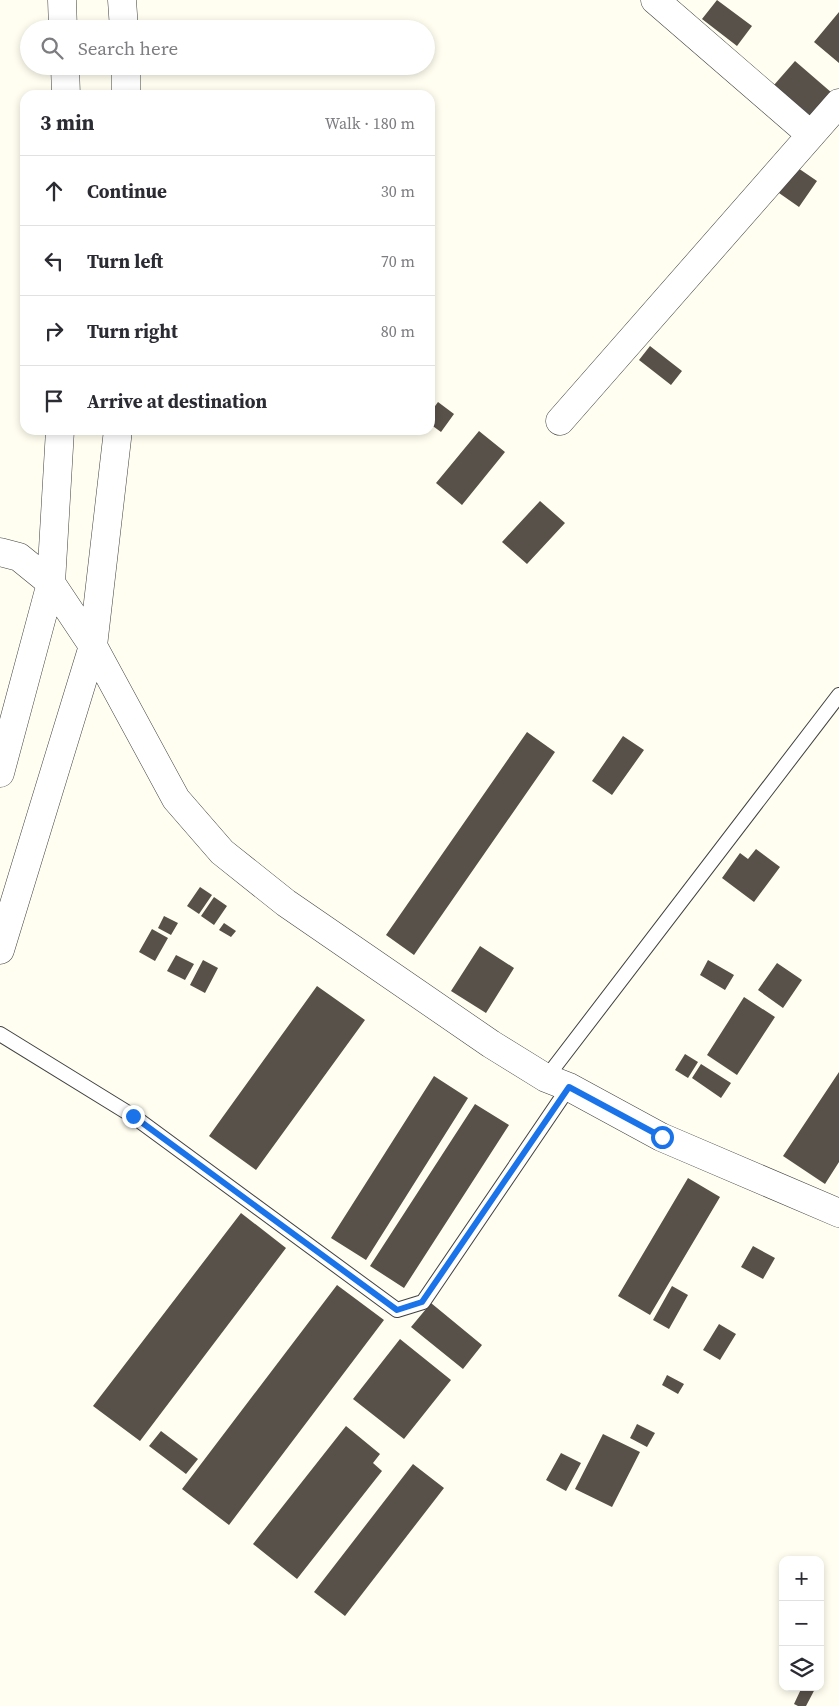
<!DOCTYPE html>
<html lang="en">
<head>
<meta charset="utf-8">
<style>
  body { margin:0; font-family:"Source Serif 4",serif; background:#f7f7f7; color:#2b2b33 }
  .controls { position:absolute; right:15px; bottom:15px; display:grid; overflow:hidden; border-radius:10px; box-shadow:0 2px 8px #0003 }
  .controls button { width:45px; height:45px; display:grid; place-items:center; padding:0; border:0; border-bottom:1px solid #e1e1e2; background:#fff; color:#2b2b33; font:25px sans-serif }
  .stop { position:absolute; width:15px; height:15px; margin:-11px; border:4px solid #1a73e8; border-radius:50%; background:#fff }
  .stop.end { background:#1a73e8; border-color:#fff; box-shadow:0 1px 5px #0008 }
  .list { margin:0; padding:0; list-style:none }
  h2 { display:flex; justify-content:space-between; align-items:center; height:65px; margin:0; padding:0 20px; font-size:21px }
  h2 small { font-size:16px; font-weight:400; color:#7c7c81 }
  .list li { display:grid; grid-template-columns:32px 1fr auto; gap:15px; align-items:center; box-sizing:border-box; height:70px; padding:0 20px; border-top:1px solid #e1e1e2 }
  .list b { display:block; font-size:19px; white-space:nowrap }
  .list em { font-size:16px; font-style:normal; color:#7c7c81 }
  .icon { flex:none; width:28px; height:28px; fill:none; stroke:currentColor; stroke-width:2; stroke-linecap:round; stroke-linejoin:round }
  .map { position:relative; flex:none; width:839px; height:1706px; overflow:hidden }
  .search { position:absolute; background:#fff; box-shadow:0 2px 8px #0003; left:20px; top:20px; width:415px; height:55px; display:flex; align-items:center; gap:12px; box-sizing:border-box; padding:0 18px; border-radius:28px; color:#7c7c81; font-size:19px }
  .panel { position:absolute; background:#fff; box-shadow:0 2px 8px #0003; left:20px; top:90px; width:415px; height:345px; border-radius:15px }
  .map>svg:first-child { display:block }
</style>
</head>
<body>
<div class="map">
<svg width="839" height="1706" viewBox="0 0 839 1706">
  <rect width="100%" height="100%" fill="#fffef0"/>
  <path fill="#585149" d="M717,0l35,26 -15,20 -35,-27z
    M839,12v51l-25,-21z
    M795,61l37,32 -20,24 -38,-32z
    M798,168l19,13 -18,26 -20,-14z
    M650,346l32,25 -11,14 -32,-25z
    M438,402l16,12 -13,18 -11,-8v-11z
    M479,431l26,21 -43,53 -26,-22z
    M540,501l25,22 -38,41 -25,-22z
    M527,732l28,20 -141,203 -28,-20z
    M623,736l21,14 -32,45 -20,-14z
    M756,849l24,18 -26,35 -32,-24 18,-25 8,6z
    M200,887l12,8 -13,19 -12,-8z
    M214,897l13,9 -13,19 -13,-9z
    M164,916l14,7 -7,12 -13,-7z
    M224,923l12,8 -5,6 -12,-7z
    M152,929l16,9 -13,23 -16,-9z
    M480,946l34,22 -28,45 -35,-22z
    M176,955l18,9 -9,16 -18,-9z
    M203,960l15,8 -13,25 -15,-8z
    M708,960l26,15 -9,15 -25,-15z
    M777,963l25,17 -19,28 -25,-18z
    M317,986l48,34 -109,150 -47,-34z
    M744,997l31,20 -38,58 -30,-20z
    M685,1054l13,8 -10,16 -13,-8z
    M701,1064l30,19 -10,15 -29,-20z
    M839,1072v90l-14,22 -42,-28z
    M434,1076l34,22 -102,162 -35,-22z
    M475,1104l34,21 -105,163 -34,-22z
    M688,1178l32,19 -70,118 -32,-19z
    M241,1213l45,35 -146,193 -47,-35z
    M753,1246l22,12 -12,21 -22,-12z
    M337,1285l47,35 -155,205 -47,-36z
    M672,1286l16,9 -19,34 -16,-9z
    M431,1303l51,42 -19,24 -52,-42z
    M719,1324l17,10 -16,26 -17,-10z
    M400,1339l51,41 -47,59 -51,-40z
    M667,1375l17,9 -6,10 -16,-9z
    M637,1424l18,9 -8,14 -17,-9z
    M346,1426l34,28 -7,9 9,8 -85,108 -44,-35z
    M161,1431l37,28 -12,15 -37,-28z
    M603,1434l37,18 -28,55 -37,-18z
    M561,1453l20,10 -15,28 -20,-11z
    M413,1464l31,24 -99,128 -31,-24z
    M802,1687h14l-10,19h-8l-4,-2z"/>
  <g fill="none" stroke-linecap="round" stroke-linejoin="round">
    <defs>
      <path id="service" d="M0,1034l133,82 264,194 26,-8 146,-215
        M546,1078l293,-383"/>
      <path id="minor" d="M62,0l1,29
        M122,0l2,29
        M655,0l156,135
        M65,66l1,29
        M126,95v-29
        M560,421l279,-318
        M0,552l19,5 32,26 42,63 83,153 46,53 64,51 205,141 55,34 23,9 92,50 178,76
        M0,773l51,-190 9,-153
        M0,950l93,-304 25,-216"/>
    </defs>
    <use href="#service" stroke="#414141" stroke-width="16"/>
    <use href="#minor" stroke="#414141" stroke-width="29"/>
    <use href="#service" stroke="#fff" stroke-width="14"/>
    <use href="#minor" stroke="#fff" stroke-width="28"/>
  </g>
  <g fill="none" stroke-linecap="round" stroke-linejoin="round">
    <path stroke="#1a73e8" stroke-width="6" d="M133,1116l264,194 25,-8 147,-215 93,50"/>
  </g>
</svg>
<div class="controls">
<button>+</button>
<button>−</button>
<button><svg class="icon" aria-label="layers" viewBox="0 0 24 24"><path d="M12 4l9 5-9 5-9-5zM3 14l9 5 9-5"/></svg></button>
</div>
<div class="stop" style="left:662px;top:1137px"></div>
<div class="stop end" style="left:133px;top:1116px"></div>
<div class="search"><svg class="icon" aria-label="search" viewBox="0 0 24 24"><circle cx="10" cy="10" r="6"/><path d="M15 15l6 6"/></svg>Search here</div>
<section class="panel">
<h2>3 min<small>Walk · 180 m</small></h2>
<ul class="list">
<li><svg class="icon" aria-label="ahead" viewBox="0 0 24 24"><path d="M12 20V5M6 11l6-6 6 6"/></svg><div><b>Continue</b></div><em>30 m</em></li>
<li><svg class="icon" aria-label="left" viewBox="0 0 24 24"><path d="M17 20v-9H6M10 6l-5 5 5 5"/></svg><div><b>Turn left</b></div><em>70 m</em></li>
<li><svg class="icon" aria-label="right" viewBox="0 0 24 24"><path d="M7 20v-9h11M14 6l5 5-5 5"/></svg><div><b>Turn right</b></div><em>80 m</em></li>
<li><svg class="icon" aria-label="arrive" viewBox="0 0 24 24"><path d="M6 21V4h12l-3 4 3 4H6"/></svg><div><b>Arrive at destination</b></div></li>
</ul>
</section>
</div>
</body>
</html>
